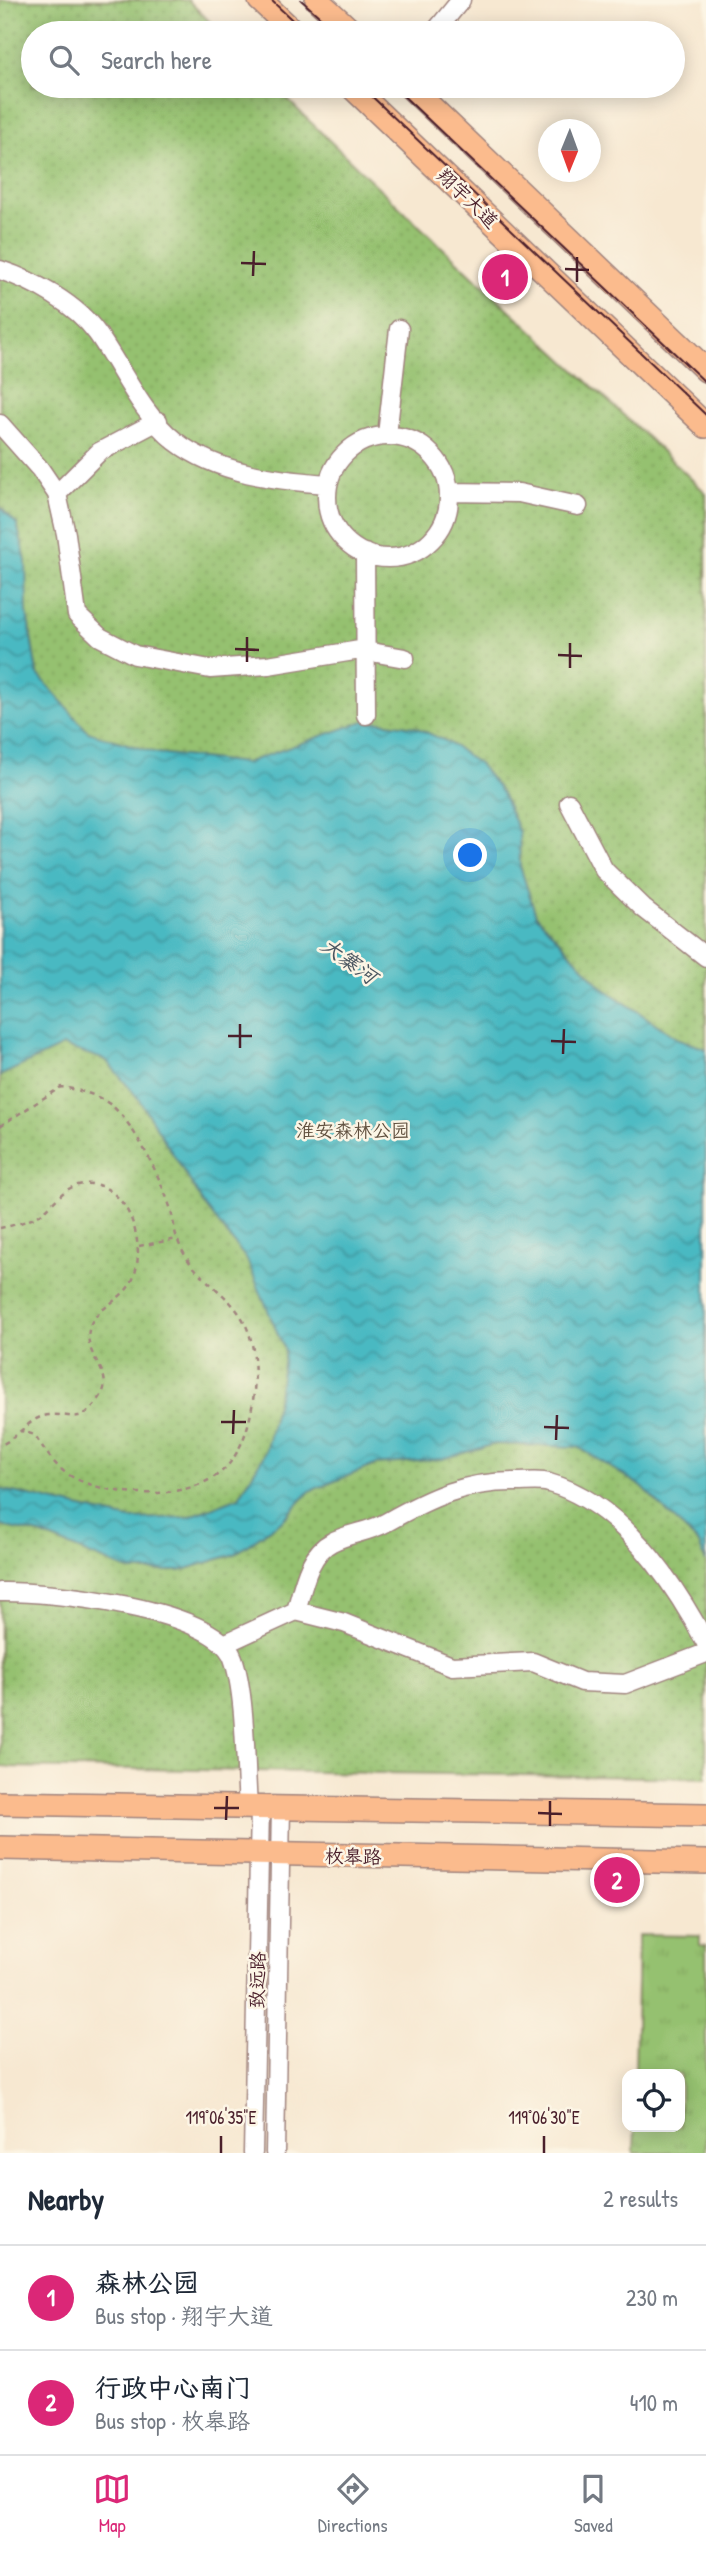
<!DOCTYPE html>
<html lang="en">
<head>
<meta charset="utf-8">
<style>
  body { margin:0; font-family:"Patrick Hand","LXGW WenKai TC",sans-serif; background:#f2f2f3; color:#1f2937 }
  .controls { position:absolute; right:21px; bottom:21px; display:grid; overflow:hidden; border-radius:14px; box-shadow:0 4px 18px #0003 }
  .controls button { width:63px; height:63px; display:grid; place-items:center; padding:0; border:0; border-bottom:2px solid #e0e1e3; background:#fff; color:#1f2937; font:35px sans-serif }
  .compass { position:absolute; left:538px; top:119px; width:63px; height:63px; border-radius:50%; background:#fff; box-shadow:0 4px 18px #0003; rotate:181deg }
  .you { position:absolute; left:471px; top:856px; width:24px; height:24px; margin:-18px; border:5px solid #fff; border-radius:50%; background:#1a73e8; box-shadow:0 0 0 10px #1a73e833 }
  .badge { display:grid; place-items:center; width:46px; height:46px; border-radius:50%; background:#db2777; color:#fff; font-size:23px; font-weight:700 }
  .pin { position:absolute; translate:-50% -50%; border:4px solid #fff; box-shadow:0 2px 7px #0006 }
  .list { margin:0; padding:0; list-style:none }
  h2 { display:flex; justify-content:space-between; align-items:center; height:91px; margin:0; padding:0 28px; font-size:30px }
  h2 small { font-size:23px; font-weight:400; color:#747a83 }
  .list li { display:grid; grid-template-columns:46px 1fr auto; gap:21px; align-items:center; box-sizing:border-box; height:105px; padding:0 28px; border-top:2px solid #e0e1e3 }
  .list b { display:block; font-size:26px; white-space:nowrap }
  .list p { margin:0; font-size:23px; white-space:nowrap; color:#747a83 }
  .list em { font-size:23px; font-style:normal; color:#747a83 }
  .icon { flex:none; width:38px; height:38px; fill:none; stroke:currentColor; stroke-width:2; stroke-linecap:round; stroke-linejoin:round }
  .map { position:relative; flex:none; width:706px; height:2153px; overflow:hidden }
  .search { position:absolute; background:#fff; box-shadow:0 4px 18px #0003; left:21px; right:21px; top:21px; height:77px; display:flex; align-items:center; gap:18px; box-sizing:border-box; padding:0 24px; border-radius:38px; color:#747a83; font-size:26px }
  .sheet { height:301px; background:#fff }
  nav { display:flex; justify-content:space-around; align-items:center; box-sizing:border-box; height:98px; border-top:2px solid #e0e1e3; background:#fff; font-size:19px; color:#747a83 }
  nav a { display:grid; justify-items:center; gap:4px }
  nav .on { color:#db2777 }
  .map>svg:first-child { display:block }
</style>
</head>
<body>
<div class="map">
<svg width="706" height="2153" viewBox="0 0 706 2153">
  <defs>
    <pattern id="grass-tufts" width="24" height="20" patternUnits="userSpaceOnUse" patternTransform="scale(1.75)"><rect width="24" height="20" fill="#95c16f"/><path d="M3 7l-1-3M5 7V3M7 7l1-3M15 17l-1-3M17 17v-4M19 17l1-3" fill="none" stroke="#82a560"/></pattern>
    <pattern id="park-dots" width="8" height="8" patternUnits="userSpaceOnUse" patternTransform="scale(1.75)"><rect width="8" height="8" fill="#95c16f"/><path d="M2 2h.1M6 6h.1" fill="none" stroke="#82a560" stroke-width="1.8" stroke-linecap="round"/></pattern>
    <pattern id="water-waves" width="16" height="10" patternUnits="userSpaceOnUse" patternTransform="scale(1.75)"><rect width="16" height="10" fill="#4ab9c2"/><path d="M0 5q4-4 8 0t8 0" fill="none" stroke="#40969e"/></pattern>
  </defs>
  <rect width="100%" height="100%" fill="#fcf5e5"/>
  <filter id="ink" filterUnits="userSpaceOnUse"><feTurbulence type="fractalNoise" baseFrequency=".0143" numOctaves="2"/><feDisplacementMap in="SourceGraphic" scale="14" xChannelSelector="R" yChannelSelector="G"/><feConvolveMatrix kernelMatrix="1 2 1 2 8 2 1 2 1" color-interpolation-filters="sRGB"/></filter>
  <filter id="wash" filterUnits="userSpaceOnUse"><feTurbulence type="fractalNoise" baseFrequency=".00686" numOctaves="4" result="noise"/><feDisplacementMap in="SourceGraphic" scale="28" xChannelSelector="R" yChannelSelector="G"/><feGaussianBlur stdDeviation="1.57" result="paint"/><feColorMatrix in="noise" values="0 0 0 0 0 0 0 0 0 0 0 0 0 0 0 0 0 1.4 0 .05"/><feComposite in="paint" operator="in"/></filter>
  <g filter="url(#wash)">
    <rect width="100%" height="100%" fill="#f7e8d1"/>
    <path fill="url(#grass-tufts)" stroke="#70704d" stroke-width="2" d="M638,1935l62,1v9l6,1v207h-72l1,-26h45v-53h-45z"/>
    <path fill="url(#park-dots)" stroke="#70704d" stroke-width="2" d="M0,0h188l33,33h-188v53h241c140,140 289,270 432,407v1285l-706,-11z"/>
    <path fill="url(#water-waves)" stroke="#4a6c76" stroke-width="2" d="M0,507l17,17 9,37 1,52 10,60 51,59 69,21 88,10 122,-43 48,7 33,15 32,23 22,28 17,39 1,34 16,49 67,73 74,50 29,11v513l-7,-18 -57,-57 -64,-40 -83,-3 -53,15 -67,6 -65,26 -26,28 -49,35 -55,17h-50l-90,-37 -40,-8v-37l130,30 58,-2 51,-20 26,-44 13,-57 7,-45 -38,-91 -41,-53 -68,-109 -32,-38 -43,-14 -63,30z"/>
  </g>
  <g filter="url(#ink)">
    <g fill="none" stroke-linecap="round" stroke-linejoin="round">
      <defs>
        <path id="minor" d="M434,33l27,-33
          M0,270c34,11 76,34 97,63 25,35 44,81 78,108 43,33 101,39 153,43
          M0,424l40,45 17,25 9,40 11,81 23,22 35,18 75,14 58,-4 92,-15 45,8
          M387,435l12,-106
          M327 497a61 61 0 1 1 122 0a61 61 0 1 1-122 0Z
          M449,492l70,1 59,13
          M57,494l42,-42 59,-31
          M365,553l1,162
          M569,803l35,67 39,38 63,49
          M0,1592c47,-1 215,16 233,66 13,36 12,108 15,149
          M296,1611c7,-24 12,-57 36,-69 17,-9 38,-10 55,-20 44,-25 79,-41 130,-40 10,0 23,-2 32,1 72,20 124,98 157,160
          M224,1644l72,-33 48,12 108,43 81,-4 49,20 43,2 81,-31
          M253,2153l7,-346
          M275,2153l6,-346"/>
        <path id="major" d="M260,0l35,33
          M317,0l36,33
          M351,86l355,340
          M409,86l297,284
          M0,1803l706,12
          M0,1848l706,14"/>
      </defs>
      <use href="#minor" stroke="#a0847e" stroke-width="21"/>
      <use href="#major" stroke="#a0847e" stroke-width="26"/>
      <path stroke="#a0847e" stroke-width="2.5" stroke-dasharray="5 5" stroke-linecap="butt" d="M0,1126l61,-39c18,3 35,7 50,18 24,19 51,76 60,105 3,11 3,22 7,31 20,51 70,50 76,117 3,33 -3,79 -25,106 -32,39 -120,35 -160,11 -15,-9 -25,-26 -34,-40l-14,-4
        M0,1228c11,-2 25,-6 36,-11 17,-9 24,-30 47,-33 45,-5 66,63 49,97 -10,20 -36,27 -42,45 -10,34 32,46 6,77 -18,22 -25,10 -47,12 -21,2 -31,24 -49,30
        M139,1246l38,-7"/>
      <use href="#minor" stroke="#fff" stroke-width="18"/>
      <use href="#major" stroke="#fbbb8d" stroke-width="23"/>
      <path stroke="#4a1f2b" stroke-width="2" d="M271,0l35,33
        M301,0l37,33
        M361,86l345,329
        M393,86l313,297"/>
    </g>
  </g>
  <path fill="none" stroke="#4a1f2b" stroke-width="2.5" d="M241,263l25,1M565,269l24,1M253,276l1,-25M577,282v-25M235,649l24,1M558,655l24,1M247,662v-25M570,668v-25M228,1036h24M551,1041l25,1M240,1048v-24M563,1054l1,-25M221,1422h25M544,1427l25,1M233,1434l1,-24M556,1440l1,-25M214,1808h25M538,1813l24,1M226,1820l1,-24M550,1826v-25M221,2153v-17M544,2153v-17"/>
  <g text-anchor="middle" stroke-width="5" stroke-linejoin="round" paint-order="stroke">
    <g font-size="19" fill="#4a1f2b" stroke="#fcf5e5">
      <text transform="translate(468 198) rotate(44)" y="7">翔宇大道</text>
      <text transform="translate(353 1856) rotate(1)" y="7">枚皋路</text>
      <text transform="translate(257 1980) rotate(-89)" y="7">致远路</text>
    </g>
    <g font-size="19" fill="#60503f" stroke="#fcf5e5">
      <text x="353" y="1137">淮安森林公园</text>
    </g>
    <g font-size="21" font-style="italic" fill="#4a5560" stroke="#fcf5e5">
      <text transform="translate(349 961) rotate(36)" y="7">大寨河</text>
    </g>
  </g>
  <g font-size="18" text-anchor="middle" fill="#4a1f2b" stroke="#fcf5e5" stroke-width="5" stroke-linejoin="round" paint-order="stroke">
    <text x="221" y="2124">119°06'35"E</text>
    <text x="544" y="2124">119°06'30"E</text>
  </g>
</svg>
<div class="controls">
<button><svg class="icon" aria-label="locate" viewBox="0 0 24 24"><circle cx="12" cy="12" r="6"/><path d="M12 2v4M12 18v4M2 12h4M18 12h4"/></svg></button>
</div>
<svg class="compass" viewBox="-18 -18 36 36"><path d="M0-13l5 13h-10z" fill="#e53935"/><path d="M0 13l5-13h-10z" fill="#747a83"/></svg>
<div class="you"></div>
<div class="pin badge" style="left:505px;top:277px">1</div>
<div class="pin badge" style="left:617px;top:1880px">2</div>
<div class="search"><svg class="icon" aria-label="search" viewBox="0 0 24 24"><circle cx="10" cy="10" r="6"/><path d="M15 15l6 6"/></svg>Search here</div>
</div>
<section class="sheet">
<h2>Nearby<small>2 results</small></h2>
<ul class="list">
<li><span class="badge">1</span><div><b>森林公园</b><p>Bus stop · 翔宇大道</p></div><em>230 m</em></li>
<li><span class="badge">2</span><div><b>行政中心南门</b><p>Bus stop · 枚皋路</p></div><em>410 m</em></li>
</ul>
</section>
<nav>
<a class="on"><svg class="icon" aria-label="map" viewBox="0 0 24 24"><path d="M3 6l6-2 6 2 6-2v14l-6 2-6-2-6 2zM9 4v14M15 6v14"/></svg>Map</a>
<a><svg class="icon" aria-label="directions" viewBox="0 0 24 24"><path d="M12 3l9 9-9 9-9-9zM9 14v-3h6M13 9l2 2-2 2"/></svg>Directions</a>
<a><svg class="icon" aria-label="saved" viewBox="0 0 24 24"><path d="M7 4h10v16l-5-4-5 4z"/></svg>Saved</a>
</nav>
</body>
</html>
